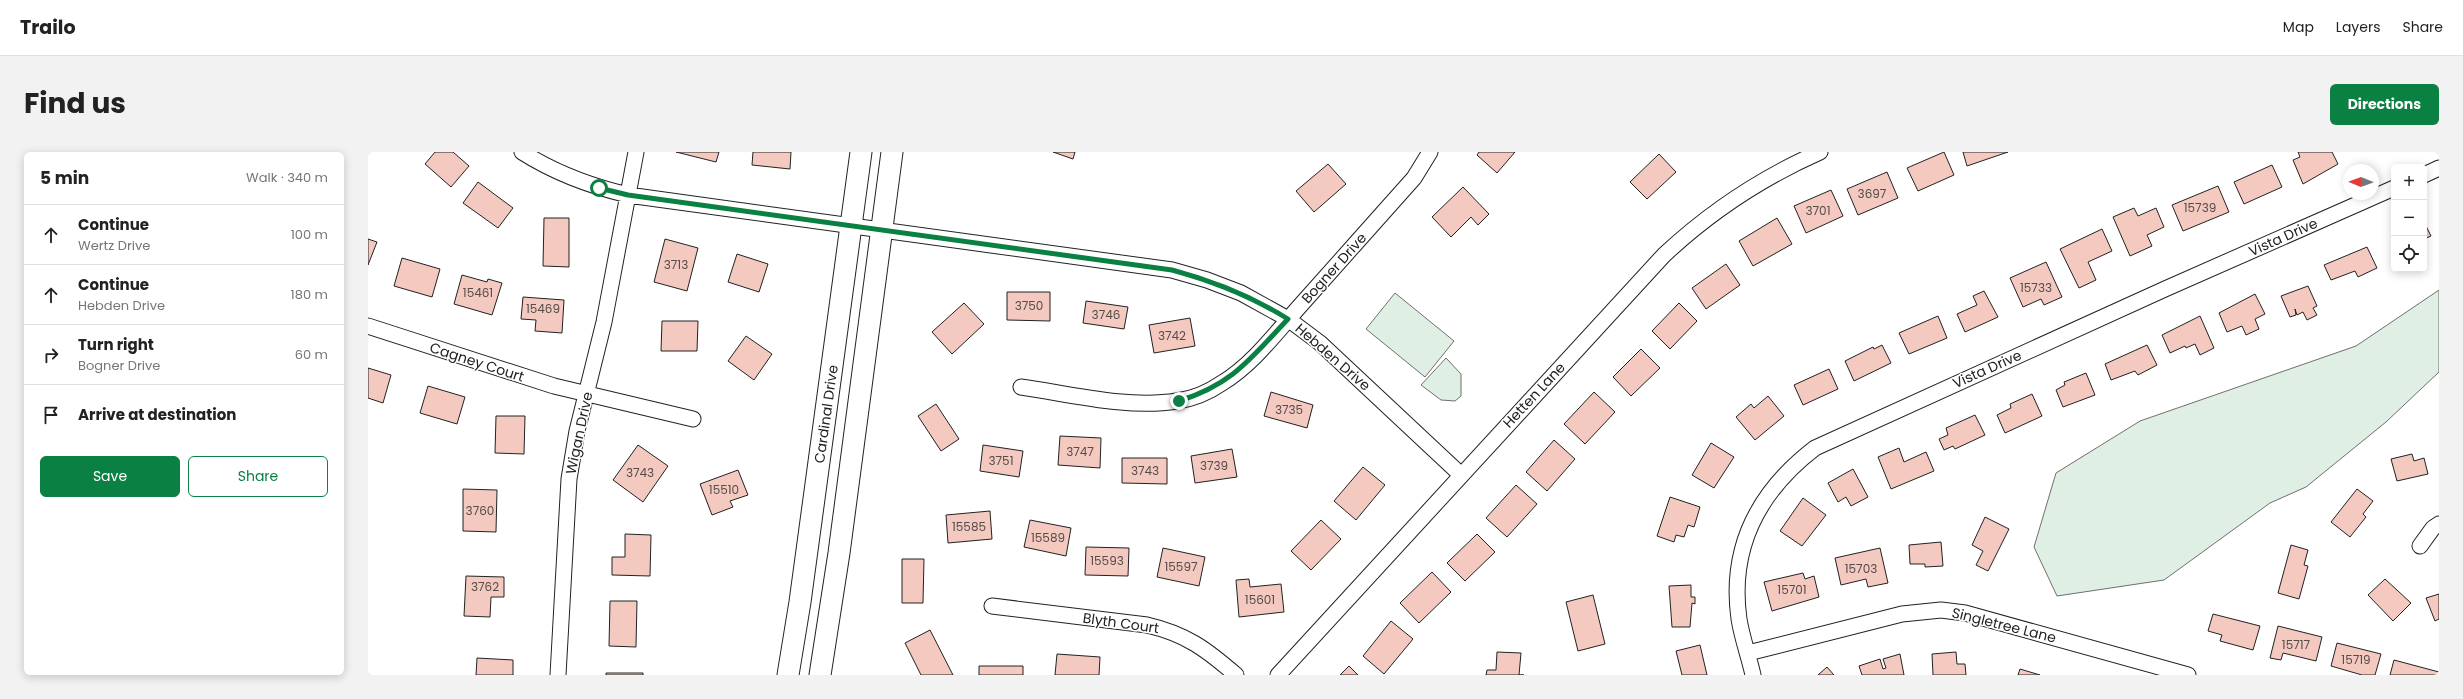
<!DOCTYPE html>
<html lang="en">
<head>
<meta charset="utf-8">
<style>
  body { margin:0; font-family:Poppins,sans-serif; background:#f2f2f2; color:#222 }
  .controls { position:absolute; right:12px; top:12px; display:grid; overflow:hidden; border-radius:6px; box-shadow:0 2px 10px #0003 }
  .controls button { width:36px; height:36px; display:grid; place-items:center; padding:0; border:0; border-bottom:1px solid #e0e0e0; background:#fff; color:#222; font:20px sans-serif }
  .compass { position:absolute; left:1975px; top:12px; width:36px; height:36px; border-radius:50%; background:#fff; box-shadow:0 2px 10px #0003; rotate:271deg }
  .stop { position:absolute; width:12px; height:12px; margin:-9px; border:3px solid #0b8043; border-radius:50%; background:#fff }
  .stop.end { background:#0b8043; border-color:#fff; box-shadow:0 1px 4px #0008 }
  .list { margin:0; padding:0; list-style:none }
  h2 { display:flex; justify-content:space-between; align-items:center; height:52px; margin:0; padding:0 16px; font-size:17px }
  h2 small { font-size:13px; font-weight:400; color:#767676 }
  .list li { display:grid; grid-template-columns:26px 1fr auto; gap:12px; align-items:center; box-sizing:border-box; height:60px; padding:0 16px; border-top:1px solid #e0e0e0 }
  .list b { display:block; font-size:15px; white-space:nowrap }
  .list p { margin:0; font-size:13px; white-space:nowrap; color:#767676 }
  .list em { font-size:13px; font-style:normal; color:#767676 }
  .actions { display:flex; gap:8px; padding:12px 16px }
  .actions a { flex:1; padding:9px 0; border:1px solid #0b8043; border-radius:6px; text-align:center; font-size:14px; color:#0b8043 }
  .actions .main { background:#0b8043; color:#fff }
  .icon { flex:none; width:22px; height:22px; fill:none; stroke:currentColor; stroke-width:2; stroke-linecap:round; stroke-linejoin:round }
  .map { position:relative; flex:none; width:2071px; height:523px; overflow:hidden; border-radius:6px }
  header { display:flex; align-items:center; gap:24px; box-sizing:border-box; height:56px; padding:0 20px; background:#fff; border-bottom:1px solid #e0e0e0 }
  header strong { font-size:19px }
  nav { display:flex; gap:22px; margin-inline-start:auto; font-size:14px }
  .intro { display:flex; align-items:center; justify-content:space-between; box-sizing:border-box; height:96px; padding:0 24px }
  h1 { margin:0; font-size:28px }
  .button { padding:10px 18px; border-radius:6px; background:#0b8043; color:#fff; font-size:14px; font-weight:700 }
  main { display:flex; gap:24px; padding:0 24px }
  aside { flex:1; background:#fff; border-radius:6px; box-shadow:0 2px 10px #0003 }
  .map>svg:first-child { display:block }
</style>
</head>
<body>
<header>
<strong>Trailo</strong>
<nav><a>Map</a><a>Layers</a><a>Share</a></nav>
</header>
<div class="intro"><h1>Find us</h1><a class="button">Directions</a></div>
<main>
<aside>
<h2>5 min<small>Walk · 340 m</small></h2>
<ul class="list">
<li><svg class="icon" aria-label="ahead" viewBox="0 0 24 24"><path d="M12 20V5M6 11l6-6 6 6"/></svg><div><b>Continue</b><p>Wertz Drive</p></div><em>100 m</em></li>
<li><svg class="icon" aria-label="ahead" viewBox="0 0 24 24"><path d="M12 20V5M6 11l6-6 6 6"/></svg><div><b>Continue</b><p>Hebden Drive</p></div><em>180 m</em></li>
<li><svg class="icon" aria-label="right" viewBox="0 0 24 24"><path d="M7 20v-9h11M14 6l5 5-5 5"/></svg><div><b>Turn right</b><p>Bogner Drive</p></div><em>60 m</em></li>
<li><svg class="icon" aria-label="arrive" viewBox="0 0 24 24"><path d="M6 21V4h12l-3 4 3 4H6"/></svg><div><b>Arrive at destination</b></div></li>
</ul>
<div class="actions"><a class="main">Save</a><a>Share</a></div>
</aside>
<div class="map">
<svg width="2071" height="523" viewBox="0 0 2071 523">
  <rect width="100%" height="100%" fill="#fff"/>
  <path fill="#e0efe3" stroke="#6f6f6f" d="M2071,138v82l-53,50 -80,65 -36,16 -106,77 -107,16 -23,-49 22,-74 84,-52 216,-75z
    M1027,141l59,48 -29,36 -59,-48z
    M1078,206l15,16v22l-6,5 -14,-1 -20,-15z"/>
  <path fill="#f3c9c0" stroke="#222" d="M67,0h18l16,14 -18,21 -26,-23z
    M308,0h43l-3,10z
    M385,0h38l-1,17 -38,-4z
    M685,0h22l-2,7z
    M1111,0h36l-18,21 -20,-18z
    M1576,0l10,23 -36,16 -11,-23z
    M1595,0h45l-41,14z
    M1930,0h34l6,12 -35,20 -10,-24 7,-3z
    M1291,2l17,18 -29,27 -17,-17z
    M960,12l18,20 -32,28 -18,-21z
    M1904,13l10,22 -38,17 -10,-22z
    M1519,20l11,26 -40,17 -11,-26z
    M110,30l35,26 -15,20 -35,-25z
    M1850,34l11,26 -46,19 -11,-26z
    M1095,35l26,27 -11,11 -7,-8 -20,20 -19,-20z
    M1463,38l12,26 -37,17 -12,-27z
    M1766,56l4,8 18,-8 8,19 -17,8 5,11 -22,10 -17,-39z
    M176,66h25v49l-26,-1z
    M1409,66l15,26 -39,22 -14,-25z
    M2056,70l7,14 -7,3z
    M1734,77l10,22 -24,11 8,18 -17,8 -19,-39z
    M0,87l9,3 -9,23z
    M297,87l33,9 -11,43 -33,-9z
    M1999,95l10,21 -19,9 -3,-6 -24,9 -7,-15z
    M369,102l31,10 -9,28 -31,-10z
    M34,106l38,11 -8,28 -38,-11z
    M1678,110l16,35 -18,8 -3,-6 -18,8 -13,-29z
    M1358,112l14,21 -34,24 -14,-21z
    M94,123l25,7 1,-3 14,4 -10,32 -38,-11z
    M1940,134l9,20 -4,2 4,7 -10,5 -4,-8 -6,3 -2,-6 1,6 -6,2 -9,-21z
    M1616,139l14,26 -33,15 -8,-18 20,-9 -4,-9z
    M639,140h43v29l-43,-1z
    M1887,142l10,20 -10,5 4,10 -13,6 -4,-9 -15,6 -8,-19z
    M155,145l41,3 -2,33 -27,-2 1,-11 -15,-1z
    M718,149l42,6 -4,22 -41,-6z
    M596,151l20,21 -32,30 -20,-22z
    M1311,151l18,18 -27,28 -18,-18z
    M1570,164l9,22 -38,16 -10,-21z
    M1832,164l14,32 -14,7 -5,-11 -9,4 -1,-2 -15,7 -8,-18z
    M822,166l5,28 -41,7 -5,-28z
    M294,169h36l-1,30h-36z
    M378,184l26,18 -18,26 -26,-19z
    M1514,193l9,18 -37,18 -9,-20 28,-14 1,2z
    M1779,193l10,20 -19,10 -3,-4 -24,9 -6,-16z
    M1273,197l19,19 -29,28 -18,-19z
    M0,216l23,7 -8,28 -15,-5z
    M1461,217l9,20 -35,16 -9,-20z
    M1718,221l9,22 -32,12 -7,-17 9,-5 -1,-3z
    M60,234l37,11 -8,27 -37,-11z
    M903,240l42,13 -6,23 -43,-12z
    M1226,240l21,20 -30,32 -21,-20z
    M1664,242l10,22 -37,17 -8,-18 14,-7 -1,-4z
    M1400,244l16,20 -29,24 -19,-23 15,-13 3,4z
    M568,252l23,35 -18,12 -23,-35z
    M1607,263l10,20 -30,14 -2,-3 -9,4 -5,-11 9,-4 -2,-7z
    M128,264h29l-1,38 -29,-1z
    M692,284l41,2 -1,30 -42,-3z
    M1186,288l21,19 -28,32 -21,-19z
    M1343,291l23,14 -20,31 -22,-13z
    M270,293l30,21 -25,36 -30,-22z
    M615,293l40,6 -4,26 -39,-6z
    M1531,296l5,14 22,-10 8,19 -43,18 -13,-32z
    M864,297l5,28 -42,6 -4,-27z
    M2044,302l2,7 10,-3 4,16 -31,7 -6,-22z
    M754,306h45v26l-45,-1z
    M995,315l22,18 -29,35 -22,-19z
    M1485,317l15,28 -17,9 -5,-9 -8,5 -10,-19z
    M370,318l10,25 -18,6 3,6 -21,8 -12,-31z
    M1148,333l21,19 -30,33 -21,-19z
    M95,337l34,1 -1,42 -33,-1z
    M1989,337l16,12 -10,13 3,3 -16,20 -19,-15z
    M1302,345l30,10 -6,20 -6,-2 -4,12 -8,-2 -2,7 -17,-6z
    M1435,346l23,17 -24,31 -22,-15z
    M622,359l2,28 -44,4 -2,-28z
    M1617,365l24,12 -21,42 -12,-6 7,-14 -11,-6z
    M662,368l41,8 -5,28 -42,-9z
    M953,368l20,19 -30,31 -20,-19z
    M257,382l26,1 -1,41 -38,-1v-18h13z
    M1109,382l18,18 -30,29 -18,-18z
    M1573,390l2,24 -18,1v-3h-15l-1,-19z
    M1923,393l17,5 -4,15 4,1 -9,33 -21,-6z
    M718,395l43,1 -1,28 -43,-1z
    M795,396l42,9 -6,29 -42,-9z
    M1512,396l8,35 -20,4 -2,-8 -25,6 -6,-27z
    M534,407h22l-1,44h-21z
    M1064,420l19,20 -32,31 -19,-20z
    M1435,421l2,6 9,-3 5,21 -47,14 -8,-29z
    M98,424l38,1v20h-13l-1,20 -26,-1z
    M881,427l1,8 31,-3 3,28 -45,5 -3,-37z
    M2017,427l26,24 -18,18 -25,-26z
    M1323,433v12h4v7l-3,-1 -2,24h-18l-3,-41z
    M2071,442v25l-4,2 -9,-23z
    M1225,443l12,49 -27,7 -12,-49z
    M242,449h27l-1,46 -27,-1z
    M1845,462l47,12 -7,24 -33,-9 2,-6 -14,-4z
    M1023,469l22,18 -29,35 -21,-18z
    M1910,474l44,11 -6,24 -33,-8 -2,7 -11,-2z
    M562,478l23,45h-32l-16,-32z
    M1969,491l44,11 -6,21h-13l-31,-9z
    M1332,493l7,30h-25l-6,-24z
    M1129,500l24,1 -2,22h5h-38l1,-5h9z
    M1588,500l1,12h8l1,11h-33l-1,-21z
    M689,502l43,3 -1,18h-44z
    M1532,502l4,21h-42l-3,-9 21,-7 3,10 3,-1 -3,-9z
    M109,506l36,2v15h-37z
    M2026,508l45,12 -1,3h-48z
    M611,514h44v9h-44z
    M981,514l9,9h-18z
    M1459,515l7,8h-16z
    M1652,517l20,6h-22z
    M238,521h37v2h-37z"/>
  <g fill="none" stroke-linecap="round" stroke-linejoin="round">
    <defs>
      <path id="street" d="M154,0c33,21 68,34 106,43l544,75 35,10 34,13 47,26 32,24 140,131
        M2056,23l15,-7
        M0,174l186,60 139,33
        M653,235c49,7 107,22 156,14 15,-2 32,-9 45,-18 30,-18 54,-50 77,-76 38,-43 77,-86 115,-129l16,-26
        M2052,394l13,-18 6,-4
        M624,454l155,19c39,9 59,24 89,50
        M1380,501l154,-39 39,-4 24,3 223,62
        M190,523l11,-196 8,-48 27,-109 32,-170
        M910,523l386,-420c47,-44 97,-77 156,-103
        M1385,523c-4,-18 -11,-37 -14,-56 -10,-72 20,-128 76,-171l350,-159 229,-101"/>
      <path id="secondary" d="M420,523l12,-73 61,-450
        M452,523l19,-122 53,-401"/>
    </defs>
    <use href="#street" stroke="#222" stroke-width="17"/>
    <use href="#secondary" stroke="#222" stroke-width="23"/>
    <use href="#street" stroke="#fff" stroke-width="15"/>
    <use href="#secondary" stroke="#fff" stroke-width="21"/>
  </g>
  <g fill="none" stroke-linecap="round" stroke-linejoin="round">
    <path stroke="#0b8043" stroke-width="5" d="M231,36l29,7 544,75c41,11 79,26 116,49 -38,40 -55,65 -109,82"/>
  </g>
  <g text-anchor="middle" stroke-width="3" stroke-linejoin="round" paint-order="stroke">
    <g font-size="12" fill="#564c4a">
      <text x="1504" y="46">3697</text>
      <text x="1832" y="60">15739</text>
      <text x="1450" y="63">3701</text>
      <text x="308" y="117">3713</text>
      <text x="1668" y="140">15733</text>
      <text x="110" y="145">15461</text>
      <text x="661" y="158">3750</text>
      <text x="175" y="161">15469</text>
      <text x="738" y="167">3746</text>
      <text x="804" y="188">3742</text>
      <text x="921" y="262">3735</text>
      <text x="712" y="304">3747</text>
      <text x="633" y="313">3751</text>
      <text x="846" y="318">3739</text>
      <text x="777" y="323">3743</text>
      <text x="272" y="325">3743</text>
      <text x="356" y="342">15510</text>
      <text x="112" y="363">3760</text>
      <text x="601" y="379">15585</text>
      <text x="680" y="390">15589</text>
      <text x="739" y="413">15593</text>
      <text x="813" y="419">15597</text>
      <text x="1493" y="421">15703</text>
      <text x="117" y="439">3762</text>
      <text x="1424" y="442">15701</text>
      <text x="892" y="452">15601</text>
      <text x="1928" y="497">15717</text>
      <text x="1988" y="512">15719</text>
    </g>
    <g font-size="14" fill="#222" stroke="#fff">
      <text transform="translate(1915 85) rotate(-24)" y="5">Vista Drive</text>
      <text transform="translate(966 116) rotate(-48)" y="5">Bogner Drive</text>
      <text transform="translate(965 205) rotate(41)" y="5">Hebden Drive</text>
      <text transform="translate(109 210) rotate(18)" y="5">Cagney Court</text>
      <text transform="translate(1619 217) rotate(-24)" y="5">Vista Drive</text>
      <text transform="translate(1166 243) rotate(-47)" y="5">Hetten Lane</text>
      <text transform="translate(458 262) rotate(-82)" y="5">Cardinal Drive</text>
      <text transform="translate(211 281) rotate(-78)" y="5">Wigan Drive</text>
      <text transform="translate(753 471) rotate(8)" y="5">Blyth Court</text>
      <text transform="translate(1636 473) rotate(14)" y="5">Singletree Lane</text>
    </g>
  </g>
</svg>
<div class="controls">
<button>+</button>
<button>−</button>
<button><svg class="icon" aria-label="locate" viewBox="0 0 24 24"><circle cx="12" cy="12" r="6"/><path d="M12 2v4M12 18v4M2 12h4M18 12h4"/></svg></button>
</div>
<svg class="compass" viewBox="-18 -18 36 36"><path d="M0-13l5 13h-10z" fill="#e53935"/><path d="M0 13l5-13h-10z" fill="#767676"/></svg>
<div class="stop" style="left:231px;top:36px"></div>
<div class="stop end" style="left:811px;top:249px"></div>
</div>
</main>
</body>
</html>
